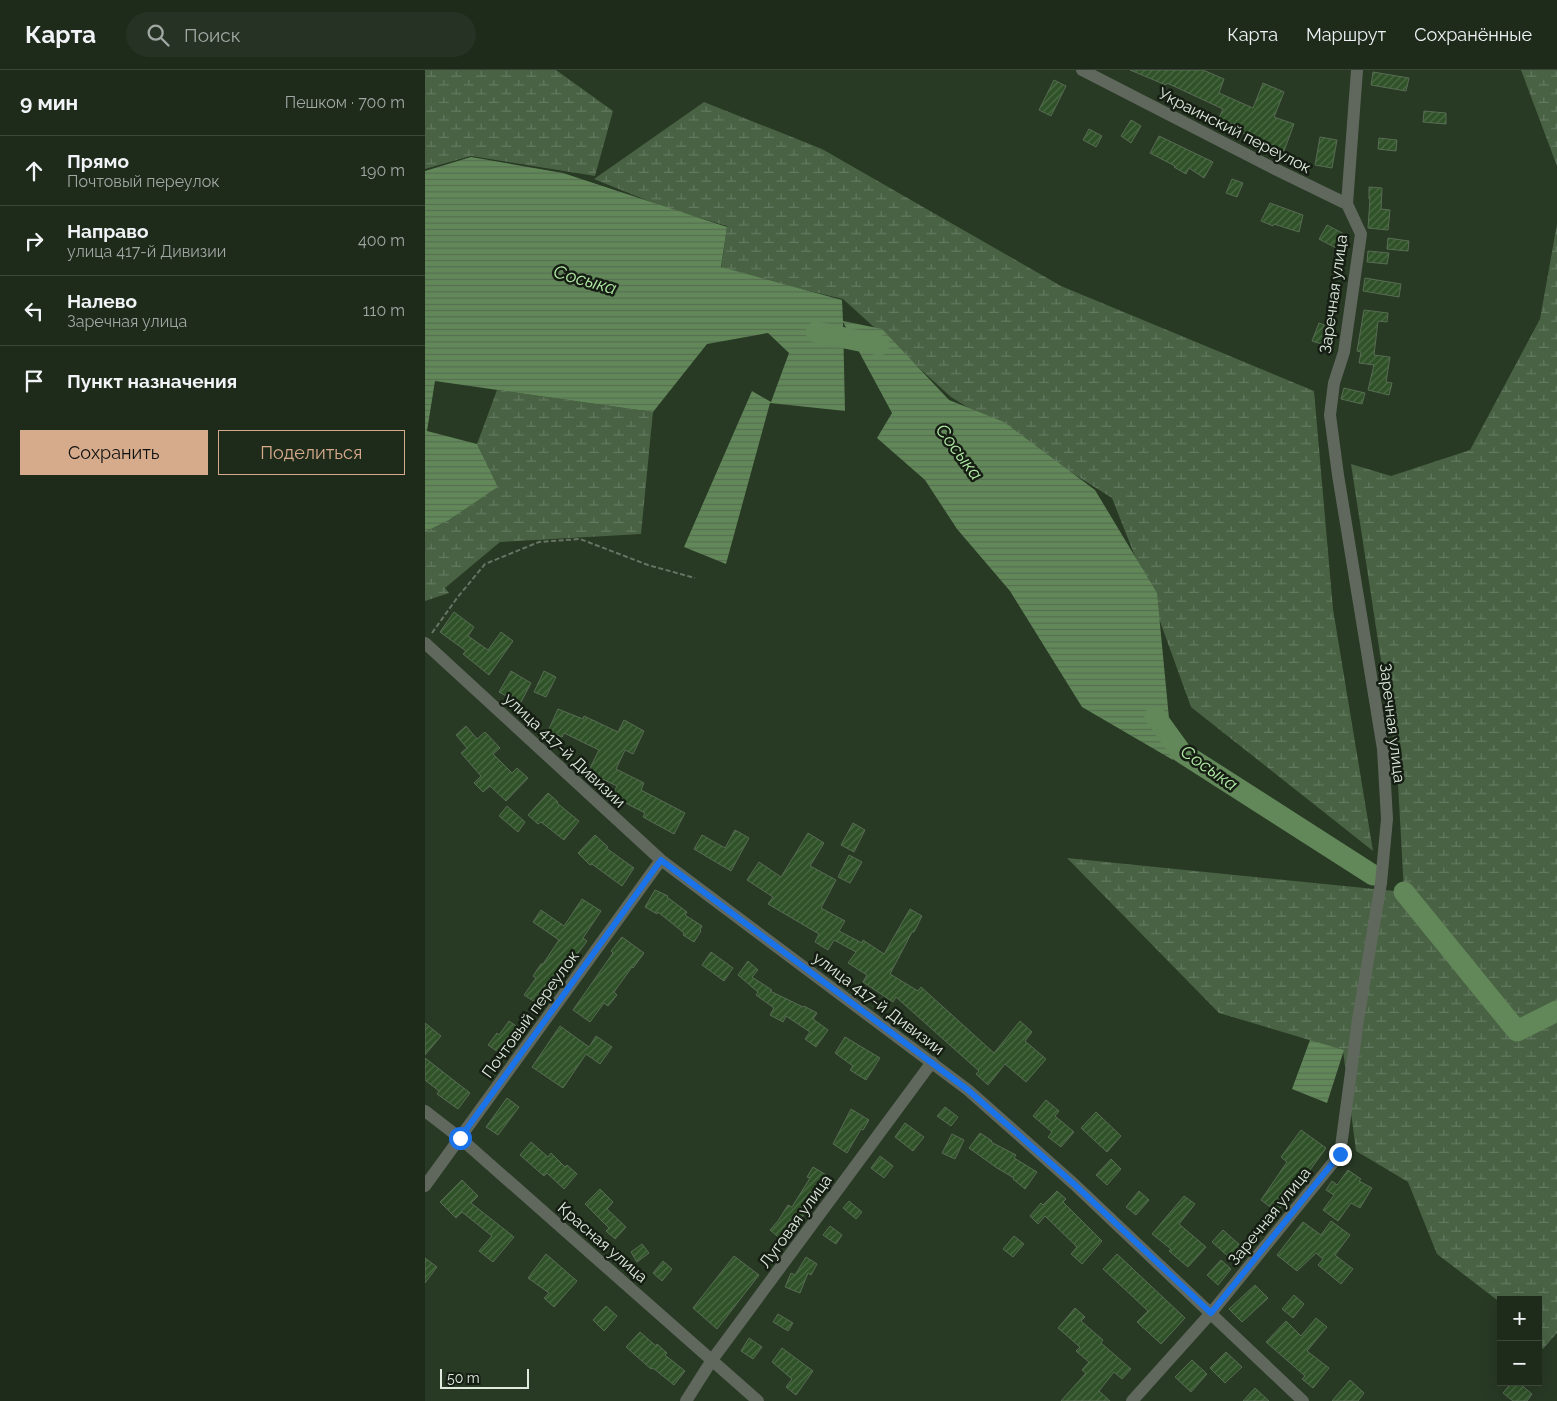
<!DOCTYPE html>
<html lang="ru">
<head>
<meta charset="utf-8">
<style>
  body { margin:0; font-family:Raleway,sans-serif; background:#263324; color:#f1f3f6 }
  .controls { position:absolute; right:15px; bottom:15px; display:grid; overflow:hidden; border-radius:0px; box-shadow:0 5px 20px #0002 }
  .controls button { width:45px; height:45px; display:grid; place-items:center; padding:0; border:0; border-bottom:1px solid #3c473a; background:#1e2b1b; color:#f1f3f6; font:25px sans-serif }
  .scale { position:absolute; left:15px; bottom:12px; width:89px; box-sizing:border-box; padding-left:5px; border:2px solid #e0ebde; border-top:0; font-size:14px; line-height:18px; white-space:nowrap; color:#e0ebde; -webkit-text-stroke:4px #161e14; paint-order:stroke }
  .stop { position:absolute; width:15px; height:15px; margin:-11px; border:4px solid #1a73e8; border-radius:50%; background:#fff }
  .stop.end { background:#1a73e8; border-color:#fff; box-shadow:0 1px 5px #0008 }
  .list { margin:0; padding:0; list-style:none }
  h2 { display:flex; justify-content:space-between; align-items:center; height:65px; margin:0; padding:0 20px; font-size:21px }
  h2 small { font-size:16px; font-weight:400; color:#a1a7a3 }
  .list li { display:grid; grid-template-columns:32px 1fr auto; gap:15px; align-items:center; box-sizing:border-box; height:70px; padding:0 20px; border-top:1px solid #3c473a }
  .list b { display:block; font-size:19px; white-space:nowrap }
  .list p { margin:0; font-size:16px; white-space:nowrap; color:#a1a7a3 }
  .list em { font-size:16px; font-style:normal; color:#a1a7a3 }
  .actions { display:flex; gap:10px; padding:15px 20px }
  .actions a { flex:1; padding:11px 0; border:1px solid #d6ab8b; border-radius:0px; text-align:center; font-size:18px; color:#d6ab8b }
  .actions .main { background:#d6ab8b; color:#111 }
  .icon { flex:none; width:28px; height:28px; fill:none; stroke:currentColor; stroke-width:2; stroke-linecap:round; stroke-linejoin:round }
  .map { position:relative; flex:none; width:1132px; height:1331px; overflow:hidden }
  header { display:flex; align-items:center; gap:30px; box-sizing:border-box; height:70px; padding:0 25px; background:#1e2b1b; border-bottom:1px solid #3c473a }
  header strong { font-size:24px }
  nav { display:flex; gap:28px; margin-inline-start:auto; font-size:18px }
  .search { width:350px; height:45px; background:#263324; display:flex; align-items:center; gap:12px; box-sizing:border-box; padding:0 18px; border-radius:28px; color:#a1a7a3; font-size:19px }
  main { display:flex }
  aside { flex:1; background:#1e2b1b }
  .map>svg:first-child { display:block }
</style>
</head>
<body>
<header>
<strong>Карта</strong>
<div class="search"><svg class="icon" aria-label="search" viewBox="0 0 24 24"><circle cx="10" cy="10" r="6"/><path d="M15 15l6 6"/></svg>Поиск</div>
<nav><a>Карта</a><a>Маршрут</a><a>Сохранённые</a></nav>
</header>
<main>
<aside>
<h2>9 мин<small>Пешком · 700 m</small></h2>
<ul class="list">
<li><svg class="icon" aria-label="ahead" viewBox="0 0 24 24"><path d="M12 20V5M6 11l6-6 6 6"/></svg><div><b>Прямо</b><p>Почтовый переулок</p></div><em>190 m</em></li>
<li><svg class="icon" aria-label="right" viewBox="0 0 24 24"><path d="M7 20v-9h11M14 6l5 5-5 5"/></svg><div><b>Направо</b><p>улица 417-й Дивизии</p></div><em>400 m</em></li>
<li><svg class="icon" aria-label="left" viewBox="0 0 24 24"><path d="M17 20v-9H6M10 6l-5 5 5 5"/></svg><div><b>Налево</b><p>Заречная улица</p></div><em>110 m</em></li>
<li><svg class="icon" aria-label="arrive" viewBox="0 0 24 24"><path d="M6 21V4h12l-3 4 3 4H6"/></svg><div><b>Пункт назначения</b></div></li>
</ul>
<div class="actions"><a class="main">Сохранить</a><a>Поделиться</a></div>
</aside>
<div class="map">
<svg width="1132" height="1331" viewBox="0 0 1132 1331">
  <defs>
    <pattern id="wetland-marsh" width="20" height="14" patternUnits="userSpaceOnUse" patternTransform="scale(1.25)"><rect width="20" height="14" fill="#496244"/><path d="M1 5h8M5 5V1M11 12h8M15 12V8" fill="none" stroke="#63795f"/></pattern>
    <pattern id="water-rules" width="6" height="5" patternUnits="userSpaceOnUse" patternTransform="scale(1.25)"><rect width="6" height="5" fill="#62885a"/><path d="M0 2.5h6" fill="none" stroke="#566e51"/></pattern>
    <pattern id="building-hatch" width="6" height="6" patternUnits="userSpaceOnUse" patternTransform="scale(1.25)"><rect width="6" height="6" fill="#2f5228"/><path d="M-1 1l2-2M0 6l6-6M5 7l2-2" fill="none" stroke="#4d6b47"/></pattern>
  </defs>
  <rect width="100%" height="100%" fill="#283924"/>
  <path fill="url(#wetland-marsh)" d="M0,0h131l57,41 -18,65 -124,-20 -46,13z
    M1096,0h36v96z
    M279,32l118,47 239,137 253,105 19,218 40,242 -182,-144 -38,-105 -41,-104 -161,-101 -108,-98 -122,-29 6,-44 -64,-19 -69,-28z
    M1132,154v1109l-14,16 -5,-5v-44h-37v3l-64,-49 -29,-72 -52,-31 -13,-101 -124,-37 -152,-155 337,34 -7,-127 -46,-301 40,12 79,-26 70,-131z
    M72,320l156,22 -12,122 -141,8 -55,46 4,5 -24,8v-69l24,-12 49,-33 -21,-43z"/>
  <path fill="url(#water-rules)" d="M46,87l92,16 164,54 -6,40 121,33 1,21 39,8 67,71 55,22 91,68 62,103 16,167 -91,-53 -72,-116 -53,-62 -32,-49 -48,-42 15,-25 -49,-91 2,89 -75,-8 -44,161 -42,-17 68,-156 19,11 18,-49 -21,-20 -61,11 -54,68 -218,-31 -8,50 50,13 21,43 -49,33 -24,12v-361z
    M885,970l34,10 -17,53 -35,-14z"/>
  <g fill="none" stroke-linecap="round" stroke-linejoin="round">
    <path stroke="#62885a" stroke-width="21" d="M391,262l63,13
      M730,646l26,36 192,123
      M979,822l113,139 40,-20"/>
  </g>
  <path fill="url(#building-hatch)" stroke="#586c54" d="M705,0h73l21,9 -5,14 34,15 10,-25 21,9 -10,25 20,7 -10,27 -42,-18 2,-4 -25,-11 4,-9 -56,-26 -1,2z
    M948,2l36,6 -3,13 -35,-6z
    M629,10l12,6 -15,30 -12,-6z
    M999,41l22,2v11l-23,-2z
    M706,50l10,6 -10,17 -10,-7z
    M664,59l13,7 -6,11 -13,-7z
    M734,66l54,26 -9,16 -15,-10 -3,6 -12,-7 1,-1 -25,-13z
    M895,67l17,3 -5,28 -17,-3z
    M954,68l18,2 -1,11 -18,-2z
    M807,109l11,4 -6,14 -11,-4z
    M944,117l13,1 -1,21 9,1 -2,20 -20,-2 2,-29h-1z
    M845,133l33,12 -4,17 -25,-8 -1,2 -12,-5z
    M902,155l17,9 -8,14 -17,-9z
    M963,168l21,3 -1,10 -21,-2z
    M943,181l21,2 -2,11 -20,-2z
    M940,208l36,6 -2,13 -36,-6z
    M939,240l24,3 -1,9 -9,-1 -4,34 16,2 -4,25 6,1 -3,12 -21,-5 6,-25 -15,-2 2,-11 -4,-1z
    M894,253l15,6 -6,17 -16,-5z
    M919,318l21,5 -3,11 -21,-5z
    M29,542l20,15 -6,9 20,14 13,-18 12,9 -24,34 -26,-21 3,-3 -26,-19z
    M86,601l20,12 -11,21 -21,-12z
    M119,601l12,6 -10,20 -12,-5z
    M133,639l25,10 1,-3 34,16 6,-12 20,11 -11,23 -8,-4 -9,19 28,14 -3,7 44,23 -11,21 -31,-17 2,-4 -33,-17 5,-10 -29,-14 11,-22 -35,-17 -2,4 -14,-6z
    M41,656l11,13 8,-7 15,16 -7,6 19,19 5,-5 11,10 -22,23 -16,-15 -7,6 -9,-9 7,-7 -20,-23 6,-5 -11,-13z
    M123,723l10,9 -1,1 22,18 -15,19 -23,-18 -3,2 -10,-9z
    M82,736l18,16 -7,10 -19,-16z
    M428,753l12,7 -11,22 -13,-7z
    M310,760l14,8 -18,33 -37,-22 8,-14 23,13z
    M383,763l16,10 -14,23 26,14 -15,28 24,13 -6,10 23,12 1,-3 21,14 26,-45 12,7 -8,16h-2l-22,42 28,17 3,-4 73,66 26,-32 12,11 -7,9 21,18 -20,23 -21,-18 -17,21 -12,-11 3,-3 -83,-74 -3,5 -30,-20 4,-7 -19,-12 8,-11 -22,-12 -6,10 -13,-8 4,-8 -51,-30 5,-7 -26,-17 12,-18 22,15z
    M170,765l13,12 -2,1 28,20 -12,18 -30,-22 -2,1 -12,-12z
    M424,785l13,7 -12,21 -12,-6z
    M230,820l13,6 -1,1 20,15 -2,3 17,11 -2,4 1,1 -7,11 -11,-7 1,-2 -26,-21 -1,2 -12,-7z
    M157,829l19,12 -18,27 4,3 -22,30 -2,-1 -17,28 2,1 -5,8 -19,-12 12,-17 -3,-2 8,-12h2l16,-24 -26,-18 8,-12 23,16z
    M197,867l22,16 -11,15 -1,-1 -18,25 3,3 -9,11 -4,-3 -14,19 -17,-12 40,-57 -2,-2z
    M286,882l22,16 -9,13 -22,-16z
    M323,891l10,9 -6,7 20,13 -2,1 33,16 1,-1 13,7 -4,6 15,11 -12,17 -11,-8 5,-7 -24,-16 -3,6 -13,-7 4,-7 -18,-13 2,-3 -20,-17z
    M84,951l14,10 -16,27 -19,-13 9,-12 2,2z
    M0,953l16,13 -16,19z
    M135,956l29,21 7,-11 16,11 -12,17 -14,-10 -23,34 -31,-21z
    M420,967l35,21 -14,22 -16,-10 3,-4 -18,-13z
    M0,988l45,35 -12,16 -21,-15 2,-3 -14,-11z
    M82,1028l12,9 -21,28 -12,-8z
    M621,1030l13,11 -4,5 19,16 -13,15 -13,-10 4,-5 -19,-16z
    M520,1037l13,10 -7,9 -14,-10z
    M426,1039l18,11 -6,10 -2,-1 -14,24 -14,-9z
    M671,1042l25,24 -14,16 -26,-24z
    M480,1053l19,14 -11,14 -18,-14z
    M876,1060l25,18 -37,51 -1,-2 -11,15 -16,-12 26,-38 -6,-5z
    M555,1063l12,8 -1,1 25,13 -2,3 23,14 -12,17 -12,-10 1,-1 -17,-10 -28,-20z
    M527,1064l12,6 -9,19 -13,-6z
    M106,1072l17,15 3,-4 14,14 2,-2 10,9 -13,15 -17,-16 -3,3 -24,-21z
    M455,1086l13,10 -9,12 -13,-10z
    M686,1089l10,10 -14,16 -11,-10z
    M388,1097l15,9 -30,48 -15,17 -13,-11 8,-9 10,-16 4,2 18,-29 -3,-1z
    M923,1100l13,9 -2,2 13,7 -12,20 -9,-5 -13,18 -15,-11 11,-15 -8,-5 6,-9 5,4z
    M37,1110l16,16 -7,7 43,34 -21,25 -14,-11 13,-15 -30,-24 -6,6 -16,-16z
    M175,1119l13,13 -6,7 19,18 -11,12 -9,-8 3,-3 -24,-24z
    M632,1121l9,8 -3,3 39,39 -20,23 -11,-10 6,-7 -32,-31 -7,8 -8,-8 11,-13 2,2z
    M714,1121l10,9 -13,15 -10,-8z
    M759,1126l11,8 -16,20 27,23 -18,20 -19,-16 2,-2 -19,-15z
    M424,1131l13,11 -6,7 -13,-11z
    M906,1151l19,14 -15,20 18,14 -12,15 -23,-19 5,-6 -7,-6 -19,18 -20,-16 26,-33 18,13z
    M405,1156l12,9 -6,9 -13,-9z
    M798,1160l18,16 -11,12 -18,-16z
    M589,1166l10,8 -11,13 -10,-8z
    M217,1174l7,9 -12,9 -6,-10z
    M121,1184l31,27 -23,26 -10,-9 5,-5 -21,-15z
    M692,1184l68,64 -24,26 -24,-22 11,-11 -45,-42z
    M309,1186l25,19 -42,54 -24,-21z
    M381,1187l11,7 -6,11 -3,-2 -8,20 -15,-6 6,-14 4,2z
    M0,1188l12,9 -12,16z
    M796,1190l10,9 -13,16 -11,-10z
    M238,1191l9,8 -10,12 -9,-8z
    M830,1215l13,13 -26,24 -13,-13z
    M869,1225l10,9 -11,14 -11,-9z
    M181,1236l11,10 -13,15 -11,-11z
    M650,1238l10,9 -4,4 22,19 -2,3 30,26 -9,10 -8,-7 -15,19 11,10h-49l25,-28 -4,-3 7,-8 -13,-11 4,-4 -22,-19z
    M353,1244l15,9 -5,8 -15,-9z
    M891,1248l11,9 -20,24 22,17 -16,20 -11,-9 3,-3 -39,-34 20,-21 15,15z
    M215,1262l16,14 1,-2 10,9 -2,2 20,16 -11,14 -21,-17 -2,1 -25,-22z
    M324,1268l13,9 -9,12 -12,-8z
    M357,1278l31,23 -17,24 -10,-8 6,-8 -20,-17z
    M801,1282l16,15 -17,16 -15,-15z
    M767,1290l15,14 -16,18 -16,-15z
    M925,1310l14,13 -6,8h-26z
    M1087,1312h6l14,12 -5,7h-14l-10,-8z
    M830,1318l14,13h-26z"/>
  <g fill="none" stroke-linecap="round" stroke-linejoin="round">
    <path stroke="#667562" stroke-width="2" stroke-dasharray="5 2.5" stroke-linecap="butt" d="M7,563l25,-35 28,-34 54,-22 41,-3 68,26 47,13"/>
    <path stroke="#60685e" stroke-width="12" d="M657,0l187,96 78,38
      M0,573l236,217 307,230 106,94 229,217
      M0,1041l35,27 298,263
      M0,1116l236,-326
      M261,1331l26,-41 220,-298
      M707,1331l79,-88 129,-159 18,-134 23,-137 6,-64 -4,-70 -45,-274 -8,-60 4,-32 10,-31 17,-118 -14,-30 10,-134"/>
  </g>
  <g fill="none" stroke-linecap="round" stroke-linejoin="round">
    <path stroke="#1a73e8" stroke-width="6" d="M35,1068l201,-278 307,230 106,94 137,129 129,-159"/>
  </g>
  <g text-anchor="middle" stroke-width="5" stroke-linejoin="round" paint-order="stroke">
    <g font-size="16" fill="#e0ebde" stroke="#161e14">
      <text transform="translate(810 60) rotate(27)" y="6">Украинский переулок</text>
      <text transform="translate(908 224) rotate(-82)" y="6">Заречная улица</text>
      <text transform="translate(968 653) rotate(83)" y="6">Заречная улица</text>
      <text transform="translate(140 680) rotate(43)" y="6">улица 417-й Дивизии</text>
      <text transform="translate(454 933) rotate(37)" y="6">улица 417-й Дивизии</text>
      <text transform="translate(105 944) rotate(-54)" y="6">Почтовый переулок</text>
      <text transform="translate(844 1146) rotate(-51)" y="6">Заречная улица</text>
      <text transform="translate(370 1151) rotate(-54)" y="6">Луговая улица</text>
      <text transform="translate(178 1172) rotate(41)" y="6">Красная улица</text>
    </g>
    <g font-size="18" font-style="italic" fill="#b2eba6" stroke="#161e14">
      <text transform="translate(160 210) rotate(16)" y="6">Сосыка</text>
      <text transform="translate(534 382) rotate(53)" y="6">Сосыка</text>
      <text transform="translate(784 698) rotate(35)" y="6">Сосыка</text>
    </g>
  </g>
</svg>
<div class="controls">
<button>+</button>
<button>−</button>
</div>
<div class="scale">50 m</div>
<div class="stop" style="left:35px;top:1068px"></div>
<div class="stop end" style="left:915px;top:1084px"></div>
</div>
</main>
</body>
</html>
